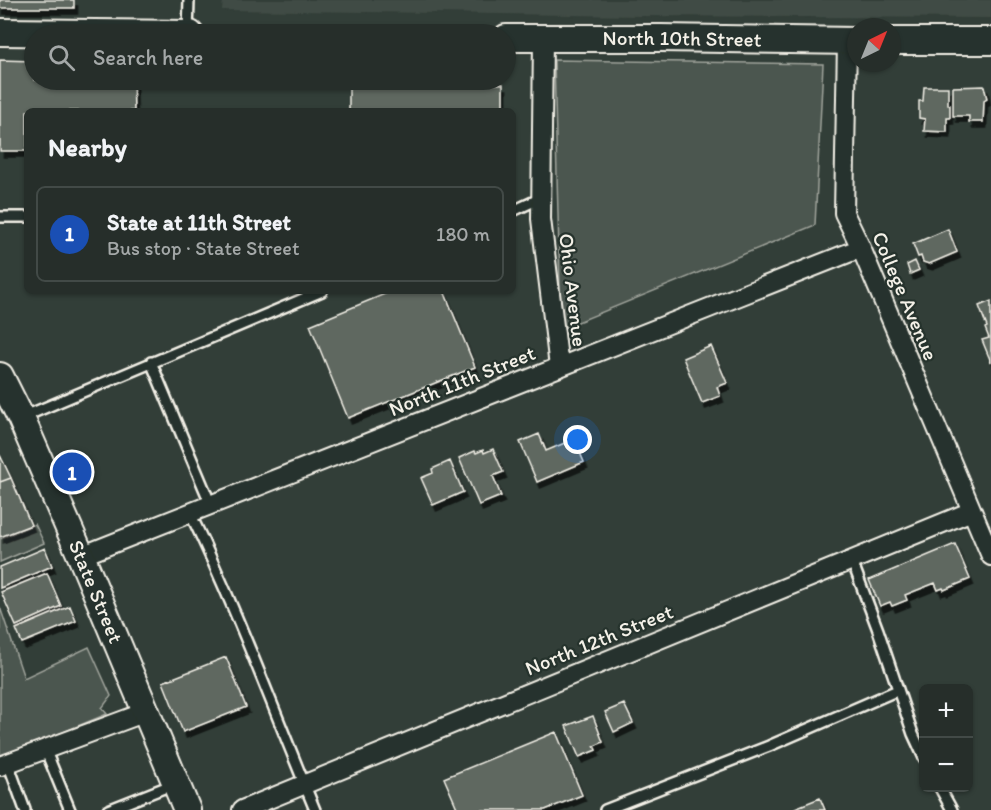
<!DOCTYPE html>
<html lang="en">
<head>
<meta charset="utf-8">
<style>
  body { margin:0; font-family:Itim,sans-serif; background:#323a36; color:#f1f3f6 }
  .controls { position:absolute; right:18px; bottom:18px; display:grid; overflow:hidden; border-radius:9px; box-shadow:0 2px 4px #0004 }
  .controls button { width:54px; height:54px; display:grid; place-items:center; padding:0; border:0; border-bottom:2px solid #424a47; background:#262e2a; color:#f1f3f6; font:30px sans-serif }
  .compass { position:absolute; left:847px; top:18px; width:54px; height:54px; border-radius:50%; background:#262e2a; box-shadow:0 2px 4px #0004; rotate:43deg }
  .you { position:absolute; left:578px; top:440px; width:21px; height:21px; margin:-15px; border:4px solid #fff; border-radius:50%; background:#1a73e8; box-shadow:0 0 0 9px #1a73e833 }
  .badge { display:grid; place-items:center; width:39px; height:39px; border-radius:50%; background:#ff9aa2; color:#fff; font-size:20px; font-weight:700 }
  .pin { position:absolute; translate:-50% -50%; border:3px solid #fff; box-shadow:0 2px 6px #0006 }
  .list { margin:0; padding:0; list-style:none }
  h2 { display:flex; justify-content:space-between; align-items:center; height:78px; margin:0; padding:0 24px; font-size:26px }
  h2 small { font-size:20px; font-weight:400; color:#a4a8a8 }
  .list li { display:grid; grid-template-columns:39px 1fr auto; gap:18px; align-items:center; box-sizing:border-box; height:96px; margin:0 12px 12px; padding:0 12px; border:2px solid #424a47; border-radius:9px }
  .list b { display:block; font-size:22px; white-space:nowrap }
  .list p { margin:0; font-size:20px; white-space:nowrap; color:#a4a8a8 }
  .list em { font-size:20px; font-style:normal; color:#a4a8a8 }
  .icon { flex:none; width:33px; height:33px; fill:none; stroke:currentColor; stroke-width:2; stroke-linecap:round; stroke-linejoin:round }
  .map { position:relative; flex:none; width:991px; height:810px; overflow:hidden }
  .search { position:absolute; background:#262e2a; box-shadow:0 2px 4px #0004; left:24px; top:24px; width:492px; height:66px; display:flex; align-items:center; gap:15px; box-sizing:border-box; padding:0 21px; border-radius:33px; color:#a4a8a8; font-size:22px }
  .panel { position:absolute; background:#262e2a; box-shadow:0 2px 4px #0004; left:24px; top:108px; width:492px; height:186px; border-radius:9px }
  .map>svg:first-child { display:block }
</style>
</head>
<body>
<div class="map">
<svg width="991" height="810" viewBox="0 0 991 810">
  <defs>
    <filter id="shadow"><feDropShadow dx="3.5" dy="6" stdDeviation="0" flood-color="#0009"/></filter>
  </defs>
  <rect width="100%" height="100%" fill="#323e38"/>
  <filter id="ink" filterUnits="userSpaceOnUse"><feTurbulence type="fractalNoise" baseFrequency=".0167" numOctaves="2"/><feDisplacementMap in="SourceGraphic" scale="12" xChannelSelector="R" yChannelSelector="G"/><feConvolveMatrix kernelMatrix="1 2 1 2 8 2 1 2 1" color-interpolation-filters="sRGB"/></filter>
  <g filter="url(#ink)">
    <path fill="#404b44" d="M223,0h768v18l-353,-2 -416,-6z"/>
    <path fill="#4c564f" stroke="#a0a49c" stroke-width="1.5" d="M554,60l269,4 -8,161 -254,104z
      M35,524l9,19 -44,19v-23z
      M0,607l24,71 65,-31 22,49 -9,12 5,6 -107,44z"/>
    <path fill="#5f6861" stroke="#f4f1e8" stroke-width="1.5" filter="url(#shadow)" d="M0,0h74v8h-74z
      M0,60l34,1v19h99l1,31h-107v40h-27z
      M349,82l154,2v27h-154z
      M984,86l3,13 -3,2 -1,21h-14v-6h-16v-29z
      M924,87h24v18h2v13h-3v14l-23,-1 1,-12 -6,-1v-17h4z
      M948,229l9,23 -28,12 -6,-2 -2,-6 -3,1 -5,-13z
      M915,261l4,9 -9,4 -3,-9z
      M392,291h52l31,76 -127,51 -38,-93z
      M991,301v61l-9,-22 7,-2 -4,-10 2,-1 -8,-21z
      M711,346l16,37 -10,4 3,9 -18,7 -19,-45z
      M539,434l7,17 28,-12 10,23 -47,20 -17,-40z
      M493,449l10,23 -10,4 8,20 -22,9 -20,-47 16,-7 1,2 7,-3 1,3z
      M0,455l11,23 -11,4z
      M450,461l13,31 -30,13 -12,-27 12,-5 -1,-4z
      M11,478l20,47 -31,12v-55z
      M955,544l15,35 -26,11 -1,-2 -5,2 -3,-7 -30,12 2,5 -15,6 -2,-4 -10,4 -11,-26z
      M45,548l7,18 -52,22v-21z
      M47,573l14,33 -45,20 -15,-34z
      M70,606l6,15 -54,22 -6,-14z
      M226,657l20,50 -63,25 -20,-50z
      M624,704l9,19 -19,9 -9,-20z
      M593,716l10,26 -9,4 2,4 -17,7 -13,-31z
      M556,732l26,63 -37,15h-87l-14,-32z
      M820,798l5,12h-29l-1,-2z"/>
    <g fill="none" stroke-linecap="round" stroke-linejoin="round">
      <defs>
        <path id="service" d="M188,34l1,-34
          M513,211l28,-13
          M0,217h27
          M151,362l60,143
          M23,417l299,-126
          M190,513c47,97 84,198 125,297
          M852,561l26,69 35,104 11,24
          M45,749l25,61
          M8,763l17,47
          M940,788l12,22
          M108,810l66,-26
          M605,810l164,-64 129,-56"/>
        <path id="minor" d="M543,39l-2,180 18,148
          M847,41l-3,172 17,35 130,308
          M81,556l780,-308
          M0,766l146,-54
          M242,810l730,-299"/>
        <g id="secondary">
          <path d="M0,32l190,2"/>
          <path id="s1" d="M506,38h155l195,3"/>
          <path d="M892,41h99"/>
          <path id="s2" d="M0,376l21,42 60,138 106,254"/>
        </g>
      </defs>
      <use href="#service" stroke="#f4f1e8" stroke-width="14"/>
      <use href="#minor" stroke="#f4f1e8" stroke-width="22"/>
      <use href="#secondary" stroke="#f4f1e8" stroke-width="30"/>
      <use href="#service" stroke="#26332d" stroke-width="9"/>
      <use href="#minor" stroke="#26332d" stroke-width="18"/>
      <use href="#secondary" stroke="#26332d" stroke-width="26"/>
    </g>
  </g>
  <g text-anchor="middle" stroke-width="4.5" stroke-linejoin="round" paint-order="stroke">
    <g font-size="21" fill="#f4f1e8" stroke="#26332d">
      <text dy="7" stroke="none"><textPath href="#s1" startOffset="176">North 10th Street</textPath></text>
      <text transform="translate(573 290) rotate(83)" y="7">Ohio Avenue</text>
      <text transform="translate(905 296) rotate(67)" y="7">College Avenue</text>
      <text transform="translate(462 381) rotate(-22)" y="7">North 11th Street</text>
      <text dy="7" stroke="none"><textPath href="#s2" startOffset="236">State Street</textPath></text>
      <text transform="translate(599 640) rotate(-22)" y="7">North 12th Street</text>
    </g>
  </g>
</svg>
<div class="controls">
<button>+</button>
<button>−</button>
</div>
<svg class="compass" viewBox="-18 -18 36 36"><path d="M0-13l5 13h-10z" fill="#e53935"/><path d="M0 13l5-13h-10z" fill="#a4a8a8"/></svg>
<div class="you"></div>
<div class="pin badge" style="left:72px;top:472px;background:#1a4fb4">1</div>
<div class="search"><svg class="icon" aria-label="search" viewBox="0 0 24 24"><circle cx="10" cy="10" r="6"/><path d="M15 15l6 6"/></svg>Search here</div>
<section class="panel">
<h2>Nearby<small></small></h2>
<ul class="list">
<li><span class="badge" style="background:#1a4fb4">1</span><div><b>State at 11th Street</b><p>Bus stop · State Street</p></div><em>180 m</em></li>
</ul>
</section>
</div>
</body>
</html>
